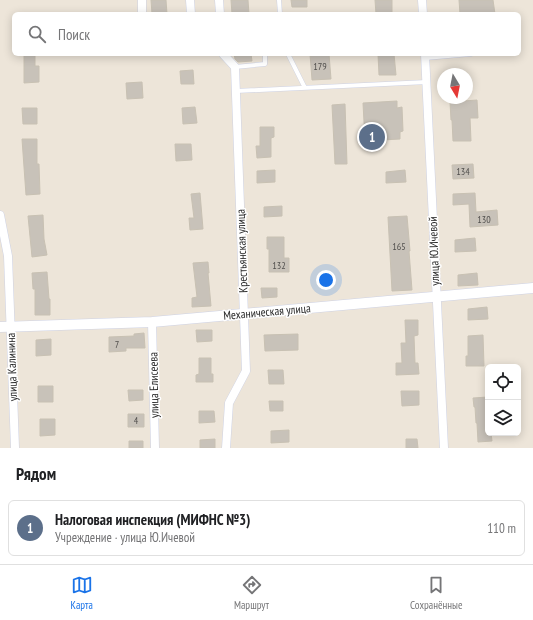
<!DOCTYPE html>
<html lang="ru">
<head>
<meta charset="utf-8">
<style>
  body { margin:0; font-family:"PT Sans Narrow",sans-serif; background:#f2f2f2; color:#202124 }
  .controls { position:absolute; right:12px; bottom:12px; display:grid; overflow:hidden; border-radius:6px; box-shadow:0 2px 10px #0003 }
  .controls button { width:36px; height:36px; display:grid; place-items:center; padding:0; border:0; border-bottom:1px solid #e0e0e0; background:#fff; color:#202124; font:20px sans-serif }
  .compass { position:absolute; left:437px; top:68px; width:36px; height:36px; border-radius:50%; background:#fff; box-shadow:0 2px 10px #0003; rotate:170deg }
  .you { position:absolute; left:326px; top:280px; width:14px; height:14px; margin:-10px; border:3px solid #fff; border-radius:50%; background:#1a73e8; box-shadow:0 0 0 6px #1a73e833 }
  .badge { display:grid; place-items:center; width:26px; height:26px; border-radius:50%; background:#1a73e8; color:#fff; font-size:13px; font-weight:700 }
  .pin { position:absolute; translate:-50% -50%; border:2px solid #fff; box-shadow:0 1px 4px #0006 }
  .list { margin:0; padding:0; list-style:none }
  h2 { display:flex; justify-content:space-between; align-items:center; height:52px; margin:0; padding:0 16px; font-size:17px }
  h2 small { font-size:13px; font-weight:400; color:#757577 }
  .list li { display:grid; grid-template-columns:26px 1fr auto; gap:12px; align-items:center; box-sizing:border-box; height:56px; margin:0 8px 8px; padding:0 8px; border:1px solid #e0e0e0; border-radius:6px }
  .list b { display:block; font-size:15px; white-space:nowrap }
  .list p { margin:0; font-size:13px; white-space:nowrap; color:#757577 }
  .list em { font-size:13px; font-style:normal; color:#757577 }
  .icon { flex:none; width:22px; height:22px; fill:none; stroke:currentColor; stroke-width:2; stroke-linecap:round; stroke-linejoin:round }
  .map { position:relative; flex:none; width:533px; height:448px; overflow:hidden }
  .search { position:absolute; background:#fff; box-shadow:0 2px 10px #0003; left:12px; right:12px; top:12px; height:44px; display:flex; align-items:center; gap:10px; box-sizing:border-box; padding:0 14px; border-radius:6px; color:#757577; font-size:15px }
  .sheet { height:116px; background:#fff }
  nav { display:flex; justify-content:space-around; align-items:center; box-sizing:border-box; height:56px; border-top:1px solid #e0e0e0; background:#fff; font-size:11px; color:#757577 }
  nav a { display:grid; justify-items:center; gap:2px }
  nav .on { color:#1a73e8 }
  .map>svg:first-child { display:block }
</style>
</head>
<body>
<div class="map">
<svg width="533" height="448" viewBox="0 0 533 448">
  <rect width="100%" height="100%" fill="#ede5d9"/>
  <path fill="#c8c2b9" stroke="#c8c1b3" d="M151,0h15l1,14h-15z
    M231,0h17l1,14h-17z
    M291,0h16v7h-15z
    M375,0h17v14h-16z
    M459,0h34l2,14h-35z
    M24,54h11v12h4v16l-15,1z
    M234,54h17l1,7 -14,1 -3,-3z
    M310,54h19l2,25 -19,1z
    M378,54h16l2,21h-17z
    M193,70l1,14h-13l-1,-13z
    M142,82l1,16 -16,1 -1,-16z
    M477,100l1,18h-8l1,23h-18l-1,-21h-1l-1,-18z
    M397,101v7l5,-1 1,24 -3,1v7l-35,2 -2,-38z
    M345,104l2,60h-12l-3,-59z
    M195,107l2,16 -14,1 -1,-16z
    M22,108h15v16h-14z
    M260,127h14v10l-3,1v19l-14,1 -1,-12h4z
    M22,139h15v25h2l1,30 -14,1z
    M175,144h16l1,16 -16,1z
    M473,164l1,14 -21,1 -1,-14z
    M275,170v12l-18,1v-12z
    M405,170l1,12 -20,1v-11z
    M200,193l3,36 -13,1 -1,-12h5l-3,-24z
    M475,193l1,19 21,-2 1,15 -28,2 -1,-23 -16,1v-11z
    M282,206v10l-18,1v-10z
    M43,215l1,24 3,16 -15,2 -4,-41z
    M407,216l3,35h-1l3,39 -20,1 -4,-74z
    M267,237h17v21h5v14h-20v-23h-2z
    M475,238l1,13 -21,1v-12z
    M208,262l1,11h-1l3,33 -19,1v-9l5,-1 -4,-34z
    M47,272l2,27h1v16h-15v-26h-2l-1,-16z
    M477,273l1,12 -20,1v-11z
    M261,288h16v9l-15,1z
    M487,307l1,12 -20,1v-11z
    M405,320h13v15l-4,1 1,27h3l1,11 -23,1v-12h6l-1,-20h5z
    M196,330h16v11l-15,1z
    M144,333l1,15h-19v3l-17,1v-15l25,-1v-2z
    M298,334v16l-33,1 -1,-16z
    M483,335l1,31h-18v-10h2v-20z
    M51,339v16l-15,1v-16z
    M199,358h12v16h2v8h-17v-7l3,-1z
    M268,370h15l1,14h-15z
    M38,386h15v16h-15z
    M128,390h15v10l-14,1z
    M401,391h18v14l-17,1z
    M488,397v36h3l1,8 -14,1 -1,-19h-1l-1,-16h-1l-1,-9z
    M269,401h14v10h-13z
    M199,411h15l1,11 -16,1z
    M128,414h16v13h-16z
    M40,419h15v16l-15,1z
    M289,430v12l-18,1v-12z
    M215,439v9h-15v-8z
    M406,439h11l1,9h-12z
    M129,441h14v7h-14z"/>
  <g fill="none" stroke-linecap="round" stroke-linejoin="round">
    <defs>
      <path id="service" d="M279,0l1,14
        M288,54l17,34
        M425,58l46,-4
        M235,67l30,-3v-10
        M236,91l191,-9"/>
      <path id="minor" d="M142,0v14
        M190,0l1,14
        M219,0l1,14
        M422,0l1,14
        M223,54l12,13 11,304 -17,32 -3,45
        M425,54l19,394
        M0,215l8,41 7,192
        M152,322l3,126"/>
      <path id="tertiary" d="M0,327l152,-5 381,-34"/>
    </defs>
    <use href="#service" stroke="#ced2e4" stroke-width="5"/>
    <use href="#minor" stroke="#ced2e4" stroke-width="9"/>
    <use href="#tertiary" stroke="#ced2e4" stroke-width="11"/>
    <use href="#service" stroke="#fff" stroke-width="4"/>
    <use href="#minor" stroke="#fff" stroke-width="8"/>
    <use href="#tertiary" stroke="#fff" stroke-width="10"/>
  </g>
  <g text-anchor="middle" stroke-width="3" stroke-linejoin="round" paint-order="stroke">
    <g font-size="10" fill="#514f4d">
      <text x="320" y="70">179</text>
      <text x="463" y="175">134</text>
      <text x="484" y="223">130</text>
      <text x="399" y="250">165</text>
      <text x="279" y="269">132</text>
      <text x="117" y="348">7</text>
      <text x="136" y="424">4</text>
    </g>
    <g font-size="12" fill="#292929" stroke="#fff">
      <text transform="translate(242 251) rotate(-92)" y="4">Крестьянская улица</text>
      <text transform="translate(434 251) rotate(-92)" y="4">улица Ю.Ичевой</text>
      <text transform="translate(267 312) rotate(-5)" y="4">Механическая улица</text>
      <text transform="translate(12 367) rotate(-92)" y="4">улица Калинина</text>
      <text transform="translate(154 385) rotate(-91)" y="4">улица Елисеева</text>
    </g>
  </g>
</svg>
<div class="controls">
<button><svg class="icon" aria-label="locate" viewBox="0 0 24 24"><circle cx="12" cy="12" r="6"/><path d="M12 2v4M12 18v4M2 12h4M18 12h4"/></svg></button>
<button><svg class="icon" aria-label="layers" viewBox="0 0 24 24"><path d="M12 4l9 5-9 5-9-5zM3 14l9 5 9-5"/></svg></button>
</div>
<svg class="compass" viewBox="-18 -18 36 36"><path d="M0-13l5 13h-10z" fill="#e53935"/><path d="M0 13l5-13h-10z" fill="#757577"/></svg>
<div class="you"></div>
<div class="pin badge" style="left:372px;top:137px;background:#5c6f8a">1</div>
<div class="search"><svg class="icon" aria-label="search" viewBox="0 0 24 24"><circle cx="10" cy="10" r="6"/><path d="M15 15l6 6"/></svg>Поиск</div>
</div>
<section class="sheet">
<h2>Рядом<small></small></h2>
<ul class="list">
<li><span class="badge" style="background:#5c6f8a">1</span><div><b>Налоговая инспекция (МИФНС №3)</b><p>Учреждение · улица Ю.Ичевой</p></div><em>110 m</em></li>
</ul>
</section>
<nav>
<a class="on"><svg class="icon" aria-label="map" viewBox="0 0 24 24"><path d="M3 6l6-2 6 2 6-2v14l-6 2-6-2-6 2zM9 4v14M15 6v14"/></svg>Карта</a>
<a><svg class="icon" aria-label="directions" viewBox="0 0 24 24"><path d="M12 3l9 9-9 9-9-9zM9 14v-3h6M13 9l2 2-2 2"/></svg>Маршрут</a>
<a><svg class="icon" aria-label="saved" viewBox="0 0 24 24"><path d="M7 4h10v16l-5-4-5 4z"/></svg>Сохранённые</a>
</nav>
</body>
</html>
